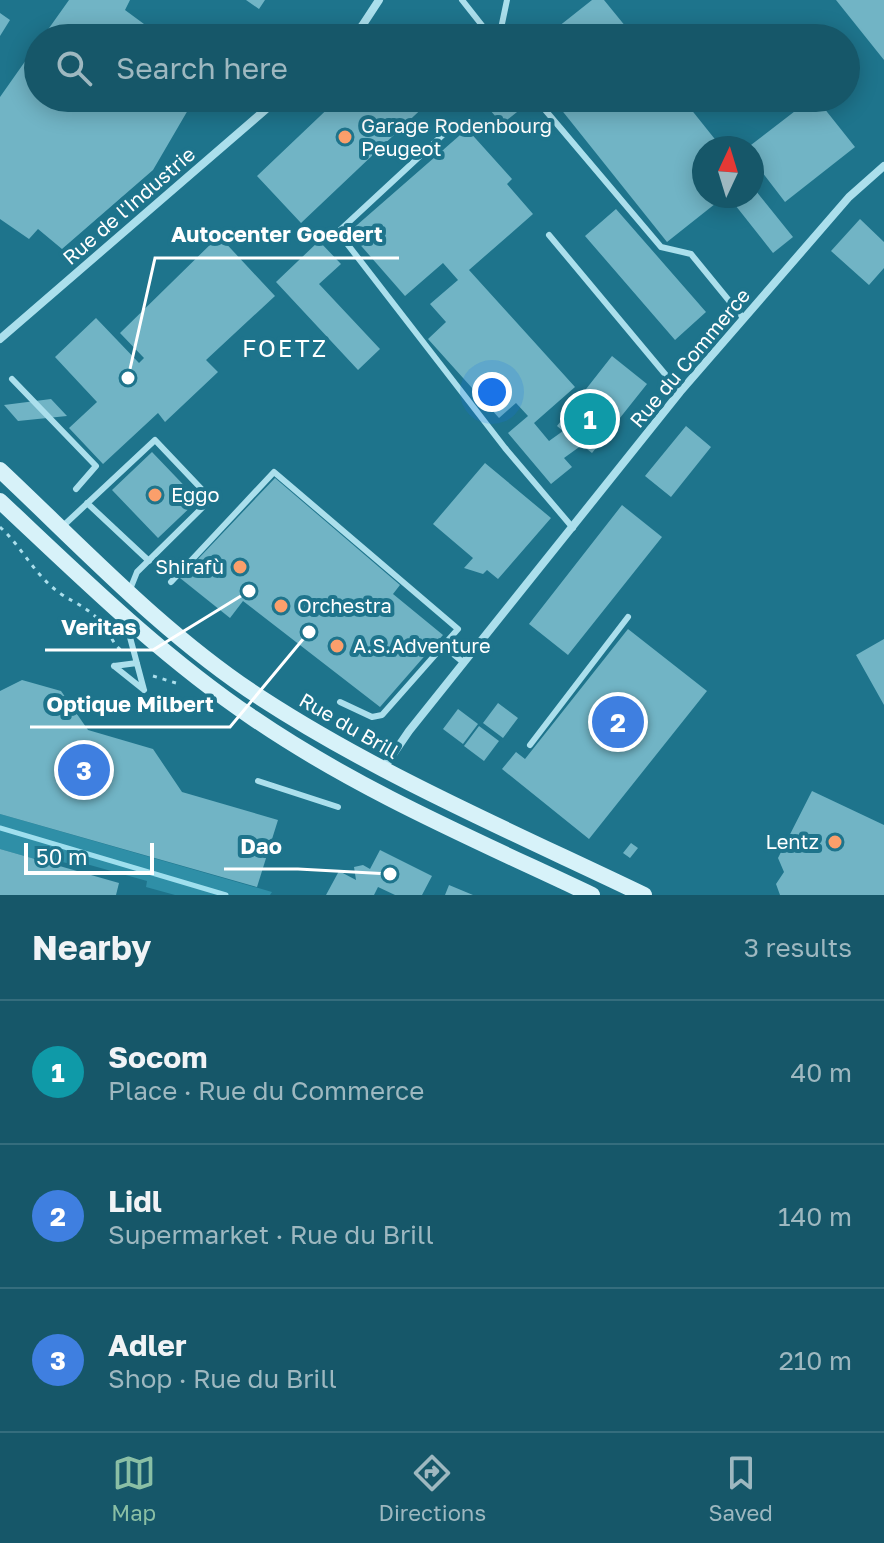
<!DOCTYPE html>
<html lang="en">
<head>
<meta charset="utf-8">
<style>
  body { margin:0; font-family:"Golos Text",sans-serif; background:#236071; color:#f1f3f6 }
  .compass { position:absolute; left:692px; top:136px; width:72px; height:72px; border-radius:50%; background:#165769; box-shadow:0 4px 20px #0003; rotate:4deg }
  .scale { position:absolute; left:24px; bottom:20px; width:130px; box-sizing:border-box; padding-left:8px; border:4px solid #fff; border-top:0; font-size:22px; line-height:28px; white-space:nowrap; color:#fff; -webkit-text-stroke:6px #1e748c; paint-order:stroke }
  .you { position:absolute; left:492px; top:392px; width:28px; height:28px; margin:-20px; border:6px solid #fff; border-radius:50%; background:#1a73e8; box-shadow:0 0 0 12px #1a73e833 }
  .badge { display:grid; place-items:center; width:52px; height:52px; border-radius:50%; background:#8abfa5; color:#fff; font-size:26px; font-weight:700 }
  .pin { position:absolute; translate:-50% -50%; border:4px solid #fff; box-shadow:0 2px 8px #0006 }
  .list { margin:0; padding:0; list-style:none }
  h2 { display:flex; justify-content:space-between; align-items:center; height:104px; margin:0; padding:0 32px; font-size:34px }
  h2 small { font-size:26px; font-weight:400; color:#9eb8c0 }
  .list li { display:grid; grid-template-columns:52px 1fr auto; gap:24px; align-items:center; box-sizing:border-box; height:144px; padding:0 32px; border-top:2px solid #356d7d }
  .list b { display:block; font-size:30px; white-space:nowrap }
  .list p { margin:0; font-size:26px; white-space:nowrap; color:#9eb8c0 }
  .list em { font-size:26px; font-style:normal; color:#9eb8c0 }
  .icon { flex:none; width:44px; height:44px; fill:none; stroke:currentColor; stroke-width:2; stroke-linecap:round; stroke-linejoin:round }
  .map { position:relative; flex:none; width:884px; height:895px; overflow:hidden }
  .search { position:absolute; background:#165769; box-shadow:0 4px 20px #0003; left:24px; right:24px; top:24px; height:88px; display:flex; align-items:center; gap:20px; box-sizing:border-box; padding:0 28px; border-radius:44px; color:#9eb8c0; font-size:30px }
  .sheet { height:536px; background:#165769 }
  nav { display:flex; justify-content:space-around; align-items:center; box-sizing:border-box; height:112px; border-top:2px solid #356d7d; background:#165769; font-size:22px; color:#9eb8c0 }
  nav a { display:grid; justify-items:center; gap:4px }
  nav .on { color:#8abfa5 }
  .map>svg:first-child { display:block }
</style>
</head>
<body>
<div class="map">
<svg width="884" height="895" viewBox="0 0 884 895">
  <rect width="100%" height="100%" fill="#1e748c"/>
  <path fill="#2f8fa7" d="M0,814l272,78 -2,3h-95l-29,-8 1,-6 -75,-21 -2,4 -26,-7 -2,4 -42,-12z"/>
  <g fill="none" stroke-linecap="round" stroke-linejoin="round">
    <path stroke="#9fdfee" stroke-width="5" d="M0,828l226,67"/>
  </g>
  <path fill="#71b4c5" d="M69,0h61l-5,10 38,28h-121z
    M246,0h19l-6,9z
    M592,0h12l31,38h-91z
    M836,0h48v60z
    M0,13l10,7 -10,16z
    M38,43v55h157l-42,72 -91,79 -24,-20 -9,10 -29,-20v-122z
    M339,98h94l-132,125 -44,-47z
    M504,98h10l8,10 -20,16 -12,-14z
    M552,98h130l40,50h-18v48h21l-58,46z
    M812,98h4l39,49 -70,55 -33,-43v-11h-5z
    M467,129l45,50 -5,5 26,30 -64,56 106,117 -41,36 15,18 14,-10 -6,-5 55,-70 35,28 -55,69 -10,-8 -18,13 8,9 -21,17 -43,-51 20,-17 -12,-13 -17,15 -71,-79 18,-17 -16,-18 28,-24 -15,-17 -38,33 -56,-64z
    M752,186l41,51 -20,16 -45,-57h24z
    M616,209l90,103 -31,28 -90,-104z
    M860,219l24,23v26l-15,17 -38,-34z
    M219,236l56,60 -69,64 12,12 -53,50 -7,-9 -55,51 -34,-36 28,-26 -42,-45 41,-39 43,45 5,-5 -24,-25z
    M319,241l22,23 -22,20 61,65 -22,21 -82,-88z
    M51,399l16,17 -49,5 -14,-16z
    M686,426l25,21 -40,50 -26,-21z
    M152,452l46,48 -40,38 -46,-48z
    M485,463l66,55 -53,61 -11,-9 -4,4 -19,-6 9,-10 -40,-34z
    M275,478l125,107 -7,9 50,41 -63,72 -137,-106 -13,17 -50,-40z
    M622,505l40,32 -94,118 -39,-31z
    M628,629l79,62 -118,148 -87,-70 14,-17 9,7z
    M884,639v66l-28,-50z
    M22,680l39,11 27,39 65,19 29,43 96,28 -21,67 -257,-73v-123z
    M498,703l20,15 -15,20 -20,-15z
    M458,709l20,15 -15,20 -20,-15z
    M479,726l20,15 -15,20 -20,-15z
    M812,791l72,34v70h-104l-4,-11 8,-12 -6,-14z
    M631,843l7,5 -8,10 -7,-5z
    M0,849l119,34 -3,12h-116z
    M380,850l52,26 -10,19h-27l-17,-8 -4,8h-48l13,-24 17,9 -2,-13 9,-2 7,4z
    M449,885l24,10h-28z"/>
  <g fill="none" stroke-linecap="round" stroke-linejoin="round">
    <path stroke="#abdfec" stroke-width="3" stroke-dasharray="4 6" stroke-linecap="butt" d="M0,527c23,21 34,48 61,67 15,10 26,13 40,28 9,9 10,21 21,29
      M153,676l23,7"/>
    <path stroke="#abdfec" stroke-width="6" d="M462,0l30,38
      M499,38l8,-38
      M535,98l126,149 30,7 53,65
      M447,131l-109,101 167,216 68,80
      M549,235l131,157
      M12,379l84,87 -20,23
      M87,503l62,58
      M63,526l92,-86 56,59 -74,73 -8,20
      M171,582l103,-110 184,157 -76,86 -10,2 -32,-15
      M127,626l17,64
      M442,645l22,18
      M114,666l30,24
      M114,666l23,-3
      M530,745l98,-128
      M258,781l80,26"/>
    <path stroke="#abdfec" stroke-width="8" d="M349,38l13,-12 17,-26
      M0,339l279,-241
      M383,769l26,-38 271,-339 169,-195 35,-31"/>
    <path stroke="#d7f2f9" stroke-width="16" d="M0,470c83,78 164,165 261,228 120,78 254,135 383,197
      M0,501c81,76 161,155 253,217 105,72 225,123 339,177"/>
  </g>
  <g fill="#fb9f6b" stroke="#1e748c" stroke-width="3">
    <circle cx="345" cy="137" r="8"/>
    <circle cx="155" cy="495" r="8"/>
    <circle cx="240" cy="567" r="8"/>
    <circle cx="281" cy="606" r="8"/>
    <circle cx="337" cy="646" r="8"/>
    <circle cx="835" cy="842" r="8"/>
  </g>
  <g text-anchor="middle" stroke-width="8" stroke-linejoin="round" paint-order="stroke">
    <g font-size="20" fill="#fff" stroke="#1e748c" text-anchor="start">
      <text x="361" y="133">Garage Rodenbourg<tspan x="361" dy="23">Peugeot</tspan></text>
      <text x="171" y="502">Eggo</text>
      <text x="224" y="574" text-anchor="end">Shirafù</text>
      <text x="297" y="613">Orchestra</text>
      <text x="353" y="653">A.S.Adventure</text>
      <text x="819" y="849" text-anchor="end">Lentz</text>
    </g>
    <g font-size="20" fill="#fff" stroke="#1e748c">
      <text transform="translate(129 206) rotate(-41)" y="7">Rue de l'Industrie</text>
      <text transform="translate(690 358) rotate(-50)" y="7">Rue du Commerce</text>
      <text transform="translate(349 726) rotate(30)" y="7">Rue du Brill</text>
    </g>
    <g font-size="24" letter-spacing="2" fill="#fff" stroke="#1e748c">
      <text x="285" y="357">FOETZ</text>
    </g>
  </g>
  <path fill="none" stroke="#fff" stroke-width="3" d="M128 378L155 258H399M249 591L153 650H45M309 632L230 727H30M390 874L298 869H224"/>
  <g fill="#fff" stroke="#1e748c" stroke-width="3">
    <circle cx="128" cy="378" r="8"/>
    <circle cx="249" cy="591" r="8"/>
    <circle cx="309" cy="632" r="8"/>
    <circle cx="390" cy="874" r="8"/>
  </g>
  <g font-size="22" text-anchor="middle" font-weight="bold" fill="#fff" stroke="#1e748c" stroke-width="8" stroke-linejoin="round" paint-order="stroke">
    <text x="277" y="242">Autocenter Goedert</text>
    <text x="99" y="635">Veritas</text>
    <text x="130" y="712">Optique Milbert</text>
    <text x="261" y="854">Dao</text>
  </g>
</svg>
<svg class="compass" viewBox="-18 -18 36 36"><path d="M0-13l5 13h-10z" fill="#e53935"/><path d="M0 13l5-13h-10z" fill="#9eb8c0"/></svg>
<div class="scale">50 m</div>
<div class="you"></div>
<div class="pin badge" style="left:590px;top:419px;background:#0f9aa8">1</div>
<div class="pin badge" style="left:618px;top:722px;background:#3f7fe0">2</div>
<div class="pin badge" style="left:84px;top:770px;background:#3f7fe0">3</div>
<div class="search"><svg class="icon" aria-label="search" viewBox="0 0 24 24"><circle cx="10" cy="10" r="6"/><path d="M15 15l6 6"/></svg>Search here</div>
</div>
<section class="sheet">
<h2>Nearby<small>3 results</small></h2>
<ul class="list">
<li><span class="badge" style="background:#0f9aa8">1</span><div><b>Socom</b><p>Place · Rue du Commerce</p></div><em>40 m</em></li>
<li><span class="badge" style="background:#3f7fe0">2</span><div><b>Lidl</b><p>Supermarket · Rue du Brill</p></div><em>140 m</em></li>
<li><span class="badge" style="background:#3f7fe0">3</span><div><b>Adler</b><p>Shop · Rue du Brill</p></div><em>210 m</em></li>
</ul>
</section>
<nav>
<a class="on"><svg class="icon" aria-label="map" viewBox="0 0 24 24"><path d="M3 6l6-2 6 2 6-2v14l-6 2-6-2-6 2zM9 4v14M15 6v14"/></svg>Map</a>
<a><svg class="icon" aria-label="directions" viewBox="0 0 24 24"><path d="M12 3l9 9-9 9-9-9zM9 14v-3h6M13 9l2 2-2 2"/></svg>Directions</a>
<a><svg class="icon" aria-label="saved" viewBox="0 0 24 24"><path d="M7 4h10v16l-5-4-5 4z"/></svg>Saved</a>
</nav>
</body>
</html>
